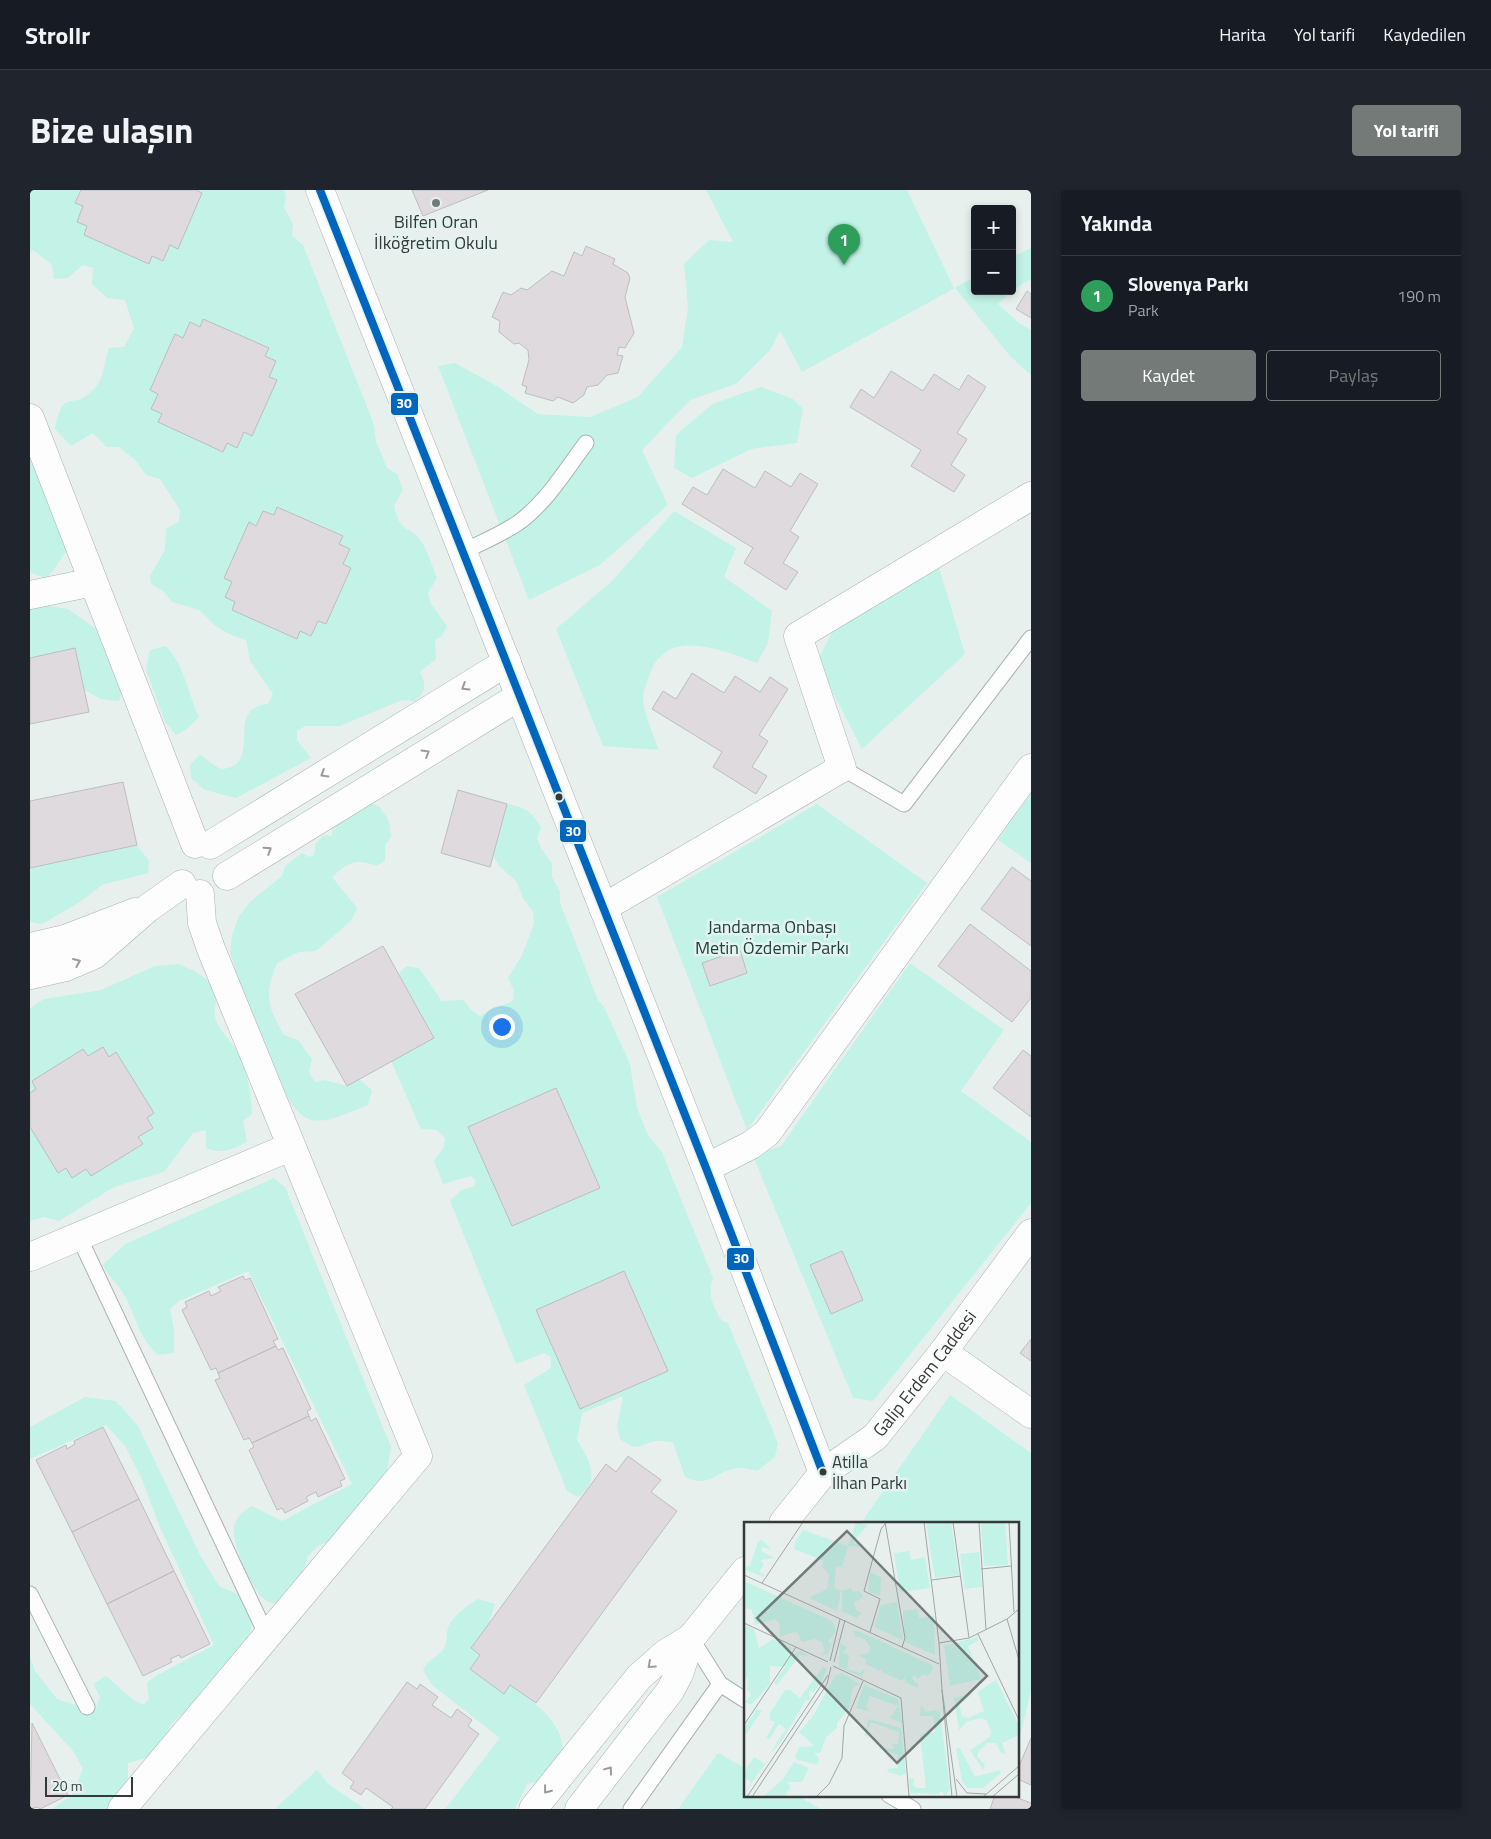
<!DOCTYPE html>
<html lang="tr">
<head>
<meta charset="utf-8">
<style>
  body { margin:0; font-family:"Titillium Web",sans-serif; background:#20242c; color:#f1f3f6 }
  .controls { position:absolute; right:15px; top:15px; display:grid; overflow:hidden; border-radius:5px; box-shadow:0 2px 8px #0003 }
  .controls button { width:45px; height:45px; display:grid; place-items:center; padding:0; border:0; border-bottom:1px solid #363941; background:#171b24; color:#f1f3f6; font:25px sans-serif }
  .scale { position:absolute; left:15px; bottom:12px; width:88px; box-sizing:border-box; padding-left:5px; border:2px solid #343a39; border-top:0; font-size:14px; line-height:18px; white-space:nowrap; color:#343a39; -webkit-text-stroke:4px #e4f3ef; paint-order:stroke }
  .you { position:absolute; left:471px; top:836px; width:18px; height:18px; margin:-12px; border:4px solid #fff; border-radius:50%; background:#1a73e8; box-shadow:0 0 0 8px #1a73e833 }
  .badge { display:grid; place-items:center; width:32px; height:32px; border-radius:50%; background:#737a78; color:#fff; font-size:16px; font-weight:700 }
  .pin { position:absolute; translate:-50% -41px; filter:drop-shadow(0 1px 2px #0008) }
  .pin::after { content:''; position:absolute; top:26px; width:18px; height:15px; background:inherit; clip-path:polygon(0 0,100% 0,50% 100%) }
  .list { margin:0; padding:0; list-style:none }
  h2 { display:flex; justify-content:space-between; align-items:center; height:65px; margin:0; padding:0 20px; font-size:21px }
  h2 small { font-size:16px; font-weight:400; color:#9ea1a6 }
  .list li { display:grid; grid-template-columns:32px 1fr auto; gap:15px; align-items:center; box-sizing:border-box; height:80px; padding:0 20px; border-top:1px solid #363941 }
  .list b { display:block; font-size:19px; white-space:nowrap }
  .list p { margin:0; font-size:16px; white-space:nowrap; color:#9ea1a6 }
  .list em { font-size:16px; font-style:normal; color:#9ea1a6 }
  .actions { display:flex; gap:10px; padding:15px 20px }
  .actions a { flex:1; padding:11px 0; border:1px solid #737a78; border-radius:5px; text-align:center; font-size:18px; color:#737a78 }
  .actions .main { background:#737a78; color:#fff }
  .map { position:relative; flex:none; width:1001px; height:1619px; overflow:hidden; border-radius:5px }
  header { display:flex; align-items:center; gap:30px; box-sizing:border-box; height:70px; padding:0 25px; background:#171b24; border-bottom:1px solid #363941 }
  header strong { font-size:24px }
  nav { display:flex; gap:28px; margin-inline-start:auto; font-size:18px }
  .intro { display:flex; align-items:center; justify-content:space-between; box-sizing:border-box; height:120px; padding:0 30px }
  h1 { margin:0; font-size:35px }
  .button { padding:12px 22px; border-radius:5px; background:#737a78; color:#fff; font-size:18px; font-weight:700 }
  main { display:flex; gap:30px; padding:0 30px }
  aside { flex:1; background:#171b24; border-radius:5px; box-shadow:0 2px 8px #0003 }
  .map>svg:first-child { display:block }
</style>
</head>
<body>
<header>
<strong>Strollr</strong>
<nav><a>Harita</a><a>Yol tarifi</a><a>Kaydedilen</a></nav>
</header>
<div class="intro"><h1>Bize ulaşın</h1><a class="button">Yol tarifi</a></div>
<main>
<div class="map">
<svg width="1001" height="1619" viewBox="0 0 1001 1619">
  <rect width="100%" height="100%" fill="#e8f0ee"/>
  <path fill="#c3f2e7" d="M0,0h254l2,7 -2,10 9,17 -1,12 11,9 70,177 3,19 11,27 10,6 6,16 -9,16c7,30 14,17 27,35 7,10 11,25 16,37l-9,15 3,11 16,22 -5,10 -7,4 1,19 -16,13c6,13 7,19 -5,29l-13,-1 -62,26h-35l-8,5v9l14,18 -75,40 -31,-8 -14,-12 -1,-13 9,-10c8,3 13,10 20,13 4,2 8,0 12,-1 28,-12 -5,-59 37,-63l5,-10 -23,-33 -4,-21 -15,-5 -17,-10 -15,-15 -27,-8 -9,-11 -12,-7 -1,-8 15,-26 1,-21 13,-8 1,-11 -20,-31 -14,-4 -11,-15 -16,-13h-13l-13,-14 -22,13 -16,-17c9,-44 16,-17 37,-38 12,-11 12,-28 17,-43l15,-1 10,-19 -9,-28 -18,-2 -15,-14 1,-16 -10,-3 -15,13 -14,1 -2,-14 -19,-15 -3,2z
    M676,0h201l47,98 21,-11v14h36l-13,13 21,19 12,7v45l-21,-19 -55,-68 -153,84 -22,-41 -9,18 -35,35 -46,16 -48,50 26,55 -68,60 -71,35 -91,-234 17,-3 40,22 43,29 52,3 48,-20 44,-50 6,-40 -4,-43 25,-24 24,2z
    M1001,58v31l-19,11v-33z
    M731,197l32,12 10,10 -6,34 -46,6 -59,29 -18,-10 2,-33 36,-31z
    M0,263l33,78 3,21 -19,27 -17,-7z
    M644,321l62,37 -12,29 48,34 -4,32 -11,20c-35,-13 -93,-38 -108,14 -2,6 -7,16 -6,22 1,17 11,36 16,51l-56,-4 -47,-117 55,-47z
    M907,371l28,93 -103,95 -45,-87 19,-38z
    M9,414l29,5 31,22 24,58 -4,12 -18,-2 -17,-9 -9,-42 -45,10v-51z
    M136,456c18,19 22,47 33,71l-12,12 -11,6 -11,-13 -19,-52 4,-20z
    M1001,603v70l-33,-23z
    M337,613l12,3 10,15 2,16 -6,8v16l-9,5c-21,-8 -27,-4 -44,11l25,31 -4,10 -11,11 -26,22 -17,1 -22,11c-13,33 -10,42 7,72l14,5 14,19 -3,13 6,10 10,-2 22,6 12,-7 13,11 -4,15c-17,6 -45,22 -62,13 -32,-18 -63,-129 -76,-165l2,-18 7,-19 12,-15 31,-25 3,-10 17,-13 7,4 5,-2 2,-12 8,-8 7,1 4,-12z
    M477,614c18,3 25,7 34,24l-4,10 4,10 11,16v13l8,15v11l38,97 6,7 26,57 7,44 11,27 14,17 51,126c-6,17 0,28 9,43l6,2 50,120 -3,14 -18,14c-7,-1 -14,-4 -20,-3 -23,3 -26,21 -52,9l-12,-35c-5,0 -11,-2 -16,-1 -18,3 -19,12 -37,-2l-3,-12 6,-31 -41,17 -5,27c12,19 25,41 1,57l-11,-6 -43,-106 27,-17v-11l-7,-4 -28,11 -66,-163 11,-11 13,-4 2,-6 -5,-4 -28,8 -9,-23 10,-14 1,-9 -8,-8 -16,-1 -30,-68 43,-24 -35,-63 7,-8 13,2 23,33 22,-1 6,9 10,7 12,-7 21,-8 1,-10 -6,-13 14,-23 12,-31 -1,-12 -10,-14 -7,-17 -17,-15 -6,-11z
    M787,614l110,79 -180,247 -90,-233z
    M107,655l12,16 -1,12 -46,12 -22,17 -38,22 -12,-2v-54z
    M880,773l94,67 -43,61 70,51v61l-158,198 -20,-3 -100,-242 28,-10z
    M149,774c12,6 27,11 34,23 8,14 -2,22 3,33 5,13 17,23 23,35 8,14 13,44 13,59l-9,7 4,21c-14,7 -26,13 -41,6v-18l-13,3 -29,39 -50,15 -55,34 -15,-4 -14,4v-213l14,-9 57,-9 54,-24z
    M244,988l11,9 106,260 -4,25 -23,35 -31,34 -14,4 -11,11 -11,34 -14,14c-5,-1 -12,0 -16,-3 -14,-8 -35,-55 -33,-72 1,-12 9,-18 18,-23l30,15 70,-37 -104,-213 -69,30 -9,8 4,20v24l-16,2c-22,-20 -22,-42 -37,-65 -6,-9 -13,-14 -18,-25l22,-21z
    M920,1205l81,58v238l-14,58v-226h-156z
    M55,1207l31,4 22,25 62,129 19,31 21,9 11,17v18l-10,22 -49,53 -22,20 -6,21 -12,10 -24,7v23l-16,23h-60l20,-14 11,-26 -10,-18 -43,-47v-47l5,14 22,28 38,12 5,-14 -7,-13 13,-8c13,10 23,24 38,29l5,-6 -2,-16 7,-6 60,-32 -55,-120 -18,-48 -16,-31 -19,-21 -76,34v-32z
    M448,1409l17,5 -7,21 -17,23 9,7 -10,14 34,25 6,-9c23,17 52,35 53,66l-26,31 -10,2 -12,25h-70l55,-71 -68,-53 -9,-15c7,-13 11,-10 19,-19 7,-7 3,-18 7,-26 6,-10 19,-20 29,-26z
    M688,1563l27,15v27h51l25,14h-143z
    M287,1580l11,14 37,25h-90z"/>
  <path fill="#dfdadd" stroke="#bdbebe" d="M51,0h115l6,3 -24,56 -8,-4 -7,16 -11,-5 -3,8 -65,-29 3,-9 -10,-4 6,-16 -8,-3z
    M382,0h76l-65,26z
    M556,56l29,13 -2,5 15,9 2,5 -5,19 9,36 -9,15 -6,-1 -2,8 6,1 -5,17 -11,2 -9,10 -11,2 -3,8 -11,8 -15,-6 -5,4 -28,-8 2,-6 -5,-2 7,-25 -1,-10 -9,-7 -5,1 -15,-12 1,-11 -8,-4 11,-25 8,3 10,-7 6,2 25,-19 12,5 10,-24 8,4z
    M997,101l4,3v24l-15,-9z
    M173,129l66,29 -4,8 11,5 -7,16 8,3 -25,56 -8,-4 -7,16 -10,-5 -4,9 -65,-30 4,-8 -11,-5 7,-15 -8,-4 25,-56 8,4 7,-16 10,5z
    M861,181l32,20 11,-17 25,16 9,-15 18,12 -29,46 10,6 -16,26 14,10 -11,17 -43,-26 10,-16 -71,-43 11,-18 13,9z
    M693,279l32,19 10,-17 26,16 9,-14 18,11 -28,47 9,6 -16,26 15,9 -12,18 -42,-27 9,-15 -71,-44 11,-17 14,8z
    M247,317l66,29 -4,8 11,5 -7,15 8,4 -25,56 -8,-3 -7,15 -11,-5 -3,8 -65,-29 3,-8 -10,-5 7,-15 -8,-4 25,-56 7,4 7,-15 11,4z
    M45,458l14,64 -59,12v-66z
    M662,483l32,20 11,-17 25,16 10,-15 18,12 -29,46 9,6 -16,26 15,9 -11,18 -43,-27 9,-15 -70,-43 11,-18 13,8z
    M93,592l14,63 -107,23v-67z
    M428,600l49,14 -17,63 -49,-14z
    M982,677l19,14v65l-50,-37z
    M940,734l61,47v27l-19,24 -74,-56z
    M353,756l51,92 -87,48 -52,-92z
    M710,760l7,23 -37,13 -8,-23z
    M73,857l6,10 7,-5 38,61 -7,5 6,10 -15,9 5,7 -52,32 -5,-7 -14,9 -6,-10 -8,5 -28,-46v-34l6,-4 -4,-8 51,-32 5,7z
    M993,860l8,6v61l-38,-29z
    M526,898l44,100 -88,38 -44,-99z
    M812,1061l21,49 -32,14 -21,-49z
    M594,1081l44,100 -88,38 -44,-99z
    M213,1086l2,4 5,-2 28,61 -5,2 3,5 -58,27 -2,-5 -5,2 -29,-60 5,-3 -2,-5 24,-11 2,5 10,-5 -3,-4z
    M1001,1149v22l-11,-8z
    M246,1156l2,4 5,-2 28,61 -4,2 2,5 -57,27 -3,-5 -5,2 -29,-60 5,-2 -2,-5z
    M279,1226l2,5 5,-3 29,61 -5,2 2,5 -24,11 -2,-5 -10,5 2,4 -23,12 -3,-5 -5,2 -28,-60 5,-3 -2,-4z
    M73,1237l36,72 -67,33 -36,-72 30,-15 1,4 8,-5 -1,-3z
    M598,1266l33,24 -10,12 26,19 -141,192 -26,-18 -6,9 -34,-25 10,-14 -9,-7 135,-184 10,8z
    M109,1309l35,72 -67,33 -35,-72z
    M144,1381l36,73 -29,14 -2,-3 -9,4 2,3 -29,14 -36,-72z
    M377,1492l10,7 3,-5 18,13 -6,8 19,13 6,-9 15,11 -4,6 11,8 -54,75h-34l2,-2 -27,-19 -5,7 -11,-7 4,-6 -12,-9z
    M2,1533l36,72 -28,14 -3,-2 -7,2z
    M1001,1548v47l-14,-6v-8z
    M965,1605h15l21,8v6h-41z"/>
  <g fill="none" stroke-linecap="round" stroke-linejoin="round">
    <defs>
      <path id="service" d="M432,362c19,-9 38,-17 56,-29 28,-20 47,-52 68,-80
        M812,578l62,36 127,-166
        M49,1047l188,399
        M0,1404l57,113
        M690,1494l25,16
        M859,1605l24,14
        M601,1619l89,-125 -29,-46"/>
      <path id="minor" d="M0,228l165,426
        M0,405l63,-13
        M180,655l297,-183
        M197,686l293,-180
        M573,718l239,-140 -44,-132 233,-140
        M0,757l35,-8 70,-27
        M0,785l36,-8 28,-12 54,-47 34,-24
        M676,978l45,-23 16,-12 264,-365
        M0,1067l260,-110
        M913,1162l88,62
        M92,1619l296,-353 -207,-507 -9,-26 -2,-29"/>
      <path id="tertiary" d="M290,0l386,978 117,305"/>
      <g id="secondary">
        <path id="s1" d="M753,1333l40,-50 52,-36 68,-85 88,-119"/>
        <path d="M503,1619l106,-132 26,-23 26,-16"/>
        <path d="M549,1619l91,-118 9,-17 12,-36 54,-67"/>
      </g>
    </defs>
    <use href="#service" stroke="#abb1b0" stroke-width="17"/>
    <use href="#minor" stroke="#abb1b0" stroke-width="29"/>
    <use href="#tertiary" stroke="#abb1b0" stroke-width="29"/>
    <use href="#secondary" stroke="#abb1b0" stroke-width="29"/>
    <use href="#service" stroke="#fcfdfc" stroke-width="15"/>
    <use href="#minor" stroke="#fcfdfc" stroke-width="28"/>
    <use href="#tertiary" stroke="#fcfdfc" stroke-width="28"/>
    <use href="#secondary" stroke="#fcfdfc" stroke-width="28"/>
    <defs>
      <path id="bus-1" d="M290,0l386,978 117,305"/>
    </defs>
    <use href="#bus-1" stroke="#e4f3ef" stroke-width="11"/>
    <use href="#bus-1" stroke="#0065bd" stroke-width="8"/>
  </g>
  <defs><path id="oneway-chevron" d="M-2-3.5L2.5 0L-2 3.5" fill="none" stroke-width="1.6" stroke-linecap="round" stroke-linejoin="round" transform="scale(1.25)"/></defs>
  <g stroke="#989c9a">
    <use href="#oneway-chevron" transform="translate(435 497) rotate(148)"/>
    <use href="#oneway-chevron" transform="translate(396 563) rotate(-31)"/>
    <use href="#oneway-chevron" transform="translate(294 584) rotate(149)"/>
    <use href="#oneway-chevron" transform="translate(238 660) rotate(-33)"/>
    <use href="#oneway-chevron" transform="translate(47 772) rotate(-23)"/>
    <use href="#oneway-chevron" transform="translate(621 1475) rotate(138)"/>
    <use href="#oneway-chevron" transform="translate(579 1580) rotate(-53)"/>
    <use href="#oneway-chevron" transform="translate(517 1600) rotate(128)"/>
  </g>
  <circle fill="#737a78" stroke="#e4f3ef" stroke-width="2" cx="406" cy="13" r="5"/>
  <g fill="#343a39" stroke="#e4f3ef" stroke-width="2">
    <circle cx="529" cy="607" r="4.5"/>
    <circle cx="793" cy="1282" r="4.5"/>
  </g>
  <g text-anchor="middle" stroke-width="5" stroke-linejoin="round" paint-order="stroke">
    <g font-size="17" fill="#343a39" stroke="#e4f3ef" text-anchor="start">
      <text x="802" y="1278">Atilla<tspan x="802" dy="21">İlhan Parkı</tspan></text>
    </g>
    <g font-size="18" fill="#343a39" stroke="#e4f3ef">
      <text x="406" y="38">Bilfen Oran<tspan x="406" dy="21">İlköğretim Okulu</tspan></text>
    </g>
    <g font-size="18" fill="#1e433b" stroke="#e4f3ef">
      <text x="742" y="743">Jandarma Onbaşı<tspan x="742" dy="21">Metin Özdemir Parkı</tspan></text>
    </g>
    <g font-size="18" fill="#343a39" stroke="#e4f3ef">
      <text dy="6" stroke="none"><textPath href="#s1" startOffset="208">Galip Erdem Caddesi</textPath></text>
    </g>
  </g>
  <g transform="translate(714 1332)">
    <rect width="275" height="275" fill="#e8f0ee"/>
    <path d="M112,0l12,3 -14,16v3l7,-1 2,4 -15,-1 -6,21 -6,-1 -2,22 7,3 -4,20 -28,-13 18,-9 2,-14 -7,-8 2,-6 -30,-12 1,-7 8,-12 45,16zM182,0h25l8,53 -24,3zM237,0h24l3,43 -24,1zM18,18l9,9 -9,-2 -1,4 13,7 -13,2 3,5 -5,7 6,3 -2,2 -19,-8 6,-4 8,-23zM165,29l2,9 14,-3 5,31 -30,4 -6,-39zM235,30l3,35 -17,2 -5,-35zM126,50l11,6 -1,18 -12,-4zM0,59l88,40 4,9 -8,12 3,2 -3,10 -7,1 4,-4 -3,-9 -7,-3 -13,3 -4,-9 -5,-1 -13,5 -1,-14 -4,-4 -20,6 -3,-15 -8,-2zM107,66l2,4 7,-1 3,6 -9,6 2,7 6,3 -6,5 -14,-7v-20zM153,80l6,38 -29,-13 7,-22zM173,87l2,9 15,-2 1,39 -30,-13 -2,-31zM0,103l10,4 5,19 14,-9 18,8 -3,9 13,-5 8,5 -9,-1 -23,30 -3,-2 11,-16 -15,-1v18l-19,21 -6,-3 6,-7 -4,-6 1,-12 -4,4zM109,109h5l74,34 1,5 -6,6 -4,-2 -5,5 -4,-4 -2,4 7,6 -1,3 -13,-6v-5l-3,4 -20,-9 1,-4 -3,3 -15,-7 1,-5 -8,-4 11,-2 1,-5 -5,-9 -9,-2zM234,115v4l-10,5 13,33 -31,7 -6,-40zM96,121l7,4 -4,6 6,2 -2,14 13,4 5,-4 -3,8 -23,-10zM79,145l4,2 -6,13 -7,10 -5,-1 1,9h-4l-25,42 -12,13 17,-26 -7,-5 -9,15 -4,-1 9,-16 -5,-2v-7l15,-23h5l10,8zM98,151l17,11 -6,4 -4,20 -12,15v5l-11,9 -6,16h-6l5,5 -1,7 -20,-5 -3,-2 4,-11 15,-1 -15,-14 14,-16 22,-40zM252,158l23,46v9l-17,8 4,12 -6,-3 -4,-9h-9l-8,8 -2,5 8,9 -2,5 -13,-20 20,-13 1,-6 -5,-11 -5,-2 -15,4 -7,9 -5,-33 20,-5 -15,11 3,12 6,2 16,-7 -6,-19zM120,163l34,14 4,24 -12,-5 8,-12 -28,-10 -4,10 3,5 -13,-3zM177,182l4,8 11,-2 4,3 10,76 -5,7 -3,-5 -4,3 -28,-1 -2,-15 6,1 -1,6 3,3h10l-6,-53 15,-3 -2,-16h-13zM13,187l5,2 -18,26v-9zM125,197l32,9 5,45 -5,3 -13,-4 -1,-3 11,-1v-13l-21,-7 17,1 -2,-5h6l1,-12 -28,-10 -4,11 2,4 -5,-1zM216,226l15,29 25,-7 1,3 -18,15h-16l-5,-7 -6,-32zM10,235l11,7 -19,27 5,-9 -7,-5v-5zM50,240l15,6 -7,14h-14l2,5 -5,10h-22l20,-18z" fill="#c3f2e7"/>
    <path fill="none" stroke="#a0a7a6" stroke-width="1" d="M135,0h17M141,0l20,116 -3,9M180,0l15,121 3,47 15,107M209,0l16,116M235,0l7,108M265,0l5,90M237,47l30,-3M0,53l195,89M188,58l29,-4M18,61l41,-61M263,97l12,41M0,101l84,39M126,110l10,-33 -16,-8 17,-62 4,-5M234,112l41,86M195,121l30,-5 38,-19 12,-10M86,139l10,-42M90,140l11,-42M89,144l68,32 8,98M198,168l10,107M0,203l52,-78M212,257l11,14 19,1M3,275l81,-122M8,275l75,-113 4,-17M72,275l13,-13 13,-26 2,-32 19,-45M239,275l36,-31M248,275l27,-23"/>
    <path fill="#737a78" fill-opacity="0.15" stroke="#737a78" stroke-width="2.5" d="M103,9l140,145 -90,87 -140,-145z"/>
    <rect width="275" height="275" fill="none" stroke="#343a39" stroke-width="2.5"/>
  </g>
  <g stroke="#e4f3ef" stroke-width="2">
    <rect x="360" y="202" width="29" height="24" rx="5" fill="#0065bd"/>
    <rect x="529" y="629" width="28" height="24" rx="5" fill="#0065bd"/>
    <rect x="696" y="1057" width="29" height="24" rx="5" fill="#0065bd"/>
  </g>
  <g font-size="14" text-anchor="middle" font-weight="bold" fill="#fff">
    <text x="374" y="218">30</text>
    <text x="543" y="646">30</text>
    <text x="711" y="1073">30</text>
  </g>
</svg>
<div class="controls">
<button>+</button>
<button>−</button>
</div>
<div class="scale">20 m</div>
<div class="you"></div>
<div class="pin badge" style="left:814px;top:75px;background:#2e9e5b">1</div>
</div>
<aside>
<h2>Yakında<small></small></h2>
<ul class="list">
<li><span class="badge" style="background:#2e9e5b">1</span><div><b>Slovenya Parkı</b><p>Park</p></div><em>190 m</em></li>
</ul>
<div class="actions"><a class="main">Kaydet</a><a>Paylaş</a></div>
</aside>
</main>
</body>
</html>
